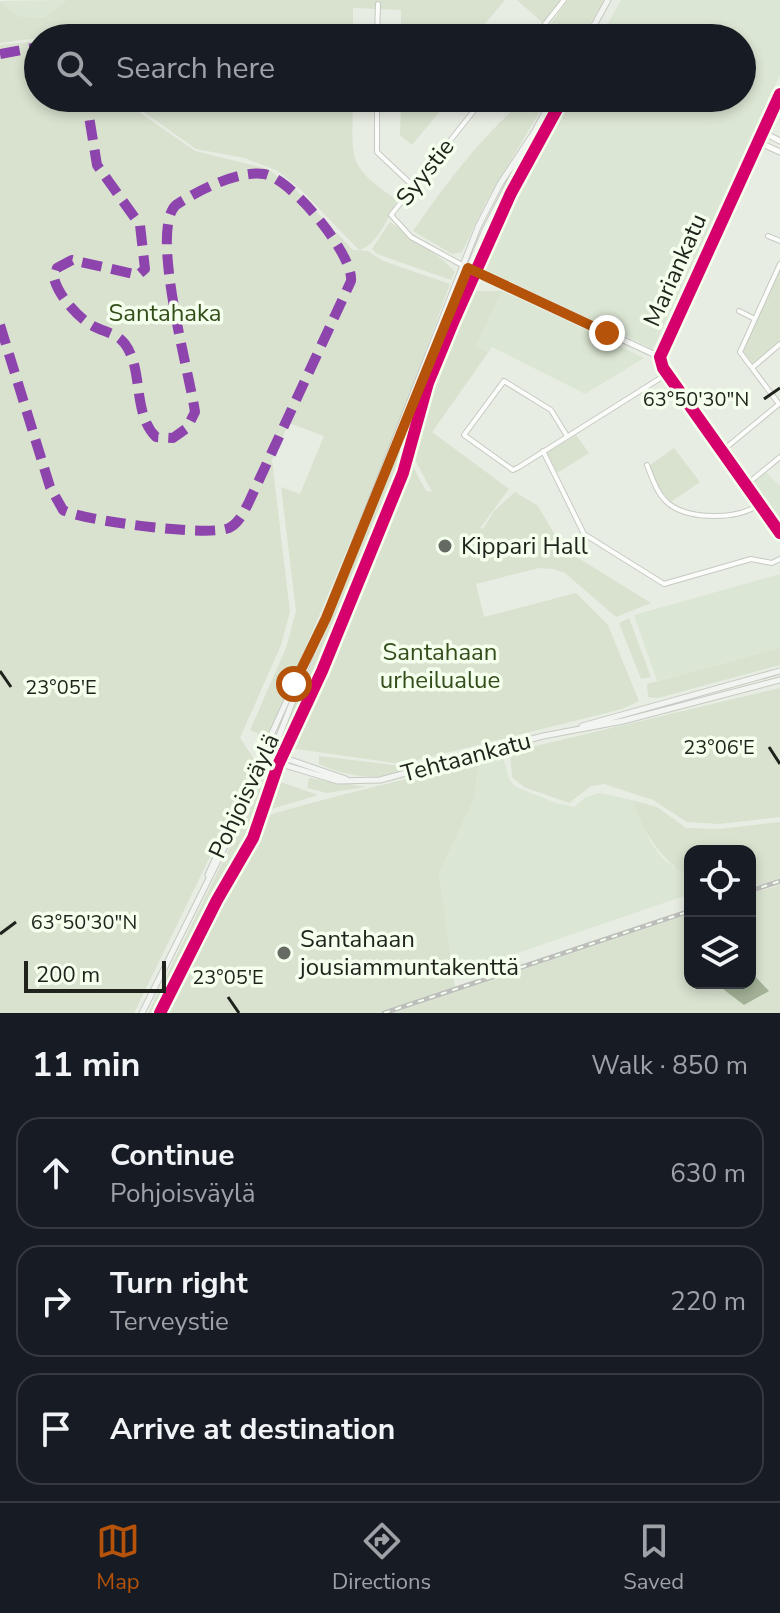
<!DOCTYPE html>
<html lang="en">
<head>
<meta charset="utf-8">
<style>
  body { margin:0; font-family:"Nunito Sans",sans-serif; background:#20242c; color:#f1f3f6 }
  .controls { position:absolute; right:24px; bottom:24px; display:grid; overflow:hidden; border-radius:16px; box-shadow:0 4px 12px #0003 }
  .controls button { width:72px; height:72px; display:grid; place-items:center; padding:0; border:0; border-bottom:2px solid #363941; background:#171b24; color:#f1f3f6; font:40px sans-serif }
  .scale { position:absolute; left:24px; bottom:20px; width:142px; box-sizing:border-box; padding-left:8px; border:4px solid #1f231c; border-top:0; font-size:22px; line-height:28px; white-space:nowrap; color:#1f231c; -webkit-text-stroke:6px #f4ffed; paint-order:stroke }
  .stop { position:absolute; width:24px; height:24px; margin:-18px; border:6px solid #b45309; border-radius:50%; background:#fff }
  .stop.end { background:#b45309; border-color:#fff; box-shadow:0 2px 8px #0008 }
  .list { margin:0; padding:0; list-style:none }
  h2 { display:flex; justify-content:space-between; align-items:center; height:104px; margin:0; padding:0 32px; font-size:34px }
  h2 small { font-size:26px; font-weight:400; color:#9ea1a6 }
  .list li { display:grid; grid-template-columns:52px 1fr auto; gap:24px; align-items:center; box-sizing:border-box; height:112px; margin:0 16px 16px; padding:0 16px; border:2px solid #363941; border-radius:24px }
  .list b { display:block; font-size:30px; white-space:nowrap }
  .list p { margin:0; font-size:26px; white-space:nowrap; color:#9ea1a6 }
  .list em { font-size:26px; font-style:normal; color:#9ea1a6 }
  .icon { flex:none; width:44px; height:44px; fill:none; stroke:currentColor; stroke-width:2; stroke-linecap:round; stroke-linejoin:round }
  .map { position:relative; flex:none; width:780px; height:1013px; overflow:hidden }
  .search { position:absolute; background:#171b24; box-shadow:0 4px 12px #0003; left:24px; right:24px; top:24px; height:88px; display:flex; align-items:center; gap:20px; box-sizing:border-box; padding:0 28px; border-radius:44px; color:#9ea1a6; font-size:30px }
  .sheet { height:488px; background:#171b24 }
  nav { display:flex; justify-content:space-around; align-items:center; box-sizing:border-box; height:112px; border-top:2px solid #363941; background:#171b24; font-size:22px; color:#9ea1a6 }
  nav a { display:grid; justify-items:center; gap:4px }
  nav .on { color:#b45309 }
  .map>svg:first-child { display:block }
</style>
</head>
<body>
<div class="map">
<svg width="780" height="1013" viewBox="0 0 780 1013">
  <rect width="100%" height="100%" fill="#e8ede3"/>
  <path fill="#dce6d4" d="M67,0l-22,18 -28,-2 -17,-15z
    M621,0h159v75l-127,274 -171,-81 43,-98 41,-72h176v-60h-142z
    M502,291l99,46 43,21 -59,36 -93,-47 -4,6 -12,-7z
    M766,472l14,14v36l-27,-39z
    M780,574v74l-123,33 -23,-66z
    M502,754l8,27 6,6 40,16 18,4 12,-10 14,-4 32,7 19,43 12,16 27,19v16l-237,81 -14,-102 35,-74 5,-39z
    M690,908v6l-295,99h-18z"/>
  <path fill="#d8e2cf" d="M67,0h438l-32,38h-72v-28l-48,-2v30h-315l-38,5v-42l17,15 27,2z
    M517,0h42l2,1 -18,22z
    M568,0h36l-22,38h-42z
    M38,41v57h81l76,53 73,18 29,22 56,59 15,1 15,10 67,23 -60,165 -123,289 -17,-8 36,-82 10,-37 -15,-124 19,7 24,-58 -35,-13 -17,37 18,152 -9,33 -41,93 16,24 -122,251h-134v-968z
    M124,98h229c0,61 -9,66 44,102 -8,16 -20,46 -38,50l-57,-59 -24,-20 -34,-13 -48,-9z
    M401,98h50l-39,47 -12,-10z
    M526,98h22l-62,104 -24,50 -10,2 -39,-23c34,-49 68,-94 113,-133z
    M390,222l52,37 13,13 -4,8 -74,-26 -5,-5z
    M780,268v74l-27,22 -10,-13 2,-6z
    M470,291h32l-26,55 12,7 -56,79 77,57 -29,39 3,1 11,-18 21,-19 23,14 20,34 17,16 76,47 -35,14 -51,-44 -11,-4 -15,-1 -63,16 8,33 92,-24 32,32 31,76 -17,8 -220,55 -113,-16 35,-75 86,-212 16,30 6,1 -20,-38 18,-70z
    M576,435l13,18 -32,20 -10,-20z
    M674,448l26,34 -29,20 -12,-14 -10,-22z
    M399,450l8,4 -6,17 -81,201 -36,74 -5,-2z
    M629,618l22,59 -10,2 -22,-56z
    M780,648v17l-122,33 -10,-1 -1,-13z
    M780,688v129l-61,7 -32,-2 -34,-22 -49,-16 -13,2 -22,17 -45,-16 -12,-10 -2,-25z
    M319,756l91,11c-27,17 -64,9 -91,-3z
    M479,760l-5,39 -35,74 16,115 -78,25h-214l93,-175 7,-21c71,-22 144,-37 216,-57z
    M275,767l-23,70 -37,62 -57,114h-10l119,-241z
    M309,778l57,9 -39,6 -20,-5z
    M275,780l43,15 -53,16z
    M632,800l25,7 29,21 34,1 60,-7v56l-30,10v-37h-60v27c-31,-20 -45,-44 -58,-78z
    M780,885v128h-385l295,-99v69h33l-3,3 48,5 -18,-20v-77z"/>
  <path fill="#a3b297" d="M750,971l19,20 -25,14 -25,-19 4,-3h27z"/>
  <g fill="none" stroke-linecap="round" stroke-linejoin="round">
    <defs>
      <path id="minor" d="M377,38l1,-34
        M534,38l30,-38
        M377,98v54l35,33
        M768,236l12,5
        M462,265l-51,-28 -20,-22 93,-117
        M739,311l16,8
        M752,368l28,-24
        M779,404l-39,-52 40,-88
        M567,436l-16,-26 -47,-29 -40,54 49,35 6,-3 148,-93
        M543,451l41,83 80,50 87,-25 21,4 8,-4
        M722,451l57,-47
        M647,465c6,15 10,29 22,39 21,16 70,16 90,0
        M746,485l34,-28"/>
      <path id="tertiary" d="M780,94l-120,263 3,11 117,165
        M763,132l17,9
        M758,142l22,10
        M468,268l192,89"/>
      <path id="secondary" d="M587,38l21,-38
        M536,129l17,-31
        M413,402l72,-172 47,-92
        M582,726l198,-55
        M264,751l82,28
        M261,758l77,23 42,-1 163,-44 80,-15 157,-41
        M208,875l111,-246
        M142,1013l134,-269 202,-517 22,-43 37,-56"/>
    </defs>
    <use href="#minor" stroke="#c6cac3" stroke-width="6"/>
    <use href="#tertiary" stroke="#c6cac3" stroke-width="7"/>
    <use href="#secondary" stroke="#c6cac3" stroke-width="7"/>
    <use href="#minor" stroke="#fcfcfb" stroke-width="4"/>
    <use href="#tertiary" stroke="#fcfcfb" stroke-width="5"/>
    <use href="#secondary" stroke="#f1f4f0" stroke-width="5"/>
    <defs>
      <path id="rail" d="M750,891l30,-10
        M384,1013l306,-102"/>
    </defs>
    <use href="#rail" stroke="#bdbebc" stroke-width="5"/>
    <use href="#rail" stroke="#f4ffed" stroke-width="2" stroke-dasharray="6" stroke-linecap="butt"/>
    <path stroke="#8e44ad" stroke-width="10" stroke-dasharray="20 10" stroke-linecap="butt" d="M0,54l38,-7
      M0,325l50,162 13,23c20,11 146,27 166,18 10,-5 14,-15 19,-24l103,-223c3,-26 -60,-103 -87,-107 -26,-4 -67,17 -88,31 -27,25 14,170 19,207l-8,16 -14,10 -17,-1c-24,-24 -12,-67 -31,-93 -8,-11 -21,-12 -32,-18 -16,-9 -35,-31 -39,-48l3,-10 15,-8 66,15 7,-6 -5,-44 -43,-60 -11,-67"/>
    <defs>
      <path id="cycleway" d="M780,94l-120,263 3,11 117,165
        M160,1013l57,-113 36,-62 25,-73 44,-94 81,-198 25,-90 26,-63 57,-127 52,-95"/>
    </defs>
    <use href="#cycleway" stroke="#f4ffed" stroke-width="17"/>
    <use href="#cycleway" stroke="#d6006c" stroke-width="12"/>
  </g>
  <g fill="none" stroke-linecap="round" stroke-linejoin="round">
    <path stroke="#b45309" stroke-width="10" d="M294,684l32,-66 142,-350 139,65"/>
  </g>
  <path fill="none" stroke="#1f231c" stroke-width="3" d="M764,399l16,-11M0,671l11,16M769,747l11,17M0,934l16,-12M228,997l11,16"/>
  <g fill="#656a62" stroke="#f4ffed" stroke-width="3">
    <circle cx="445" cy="546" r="8"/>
    <circle cx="284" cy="953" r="8"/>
  </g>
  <g text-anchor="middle" stroke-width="7" stroke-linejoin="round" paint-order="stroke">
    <g font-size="24" fill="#1f231c" stroke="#f4ffed">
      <text transform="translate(425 172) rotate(-52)" y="8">Syystie</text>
      <text transform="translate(675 270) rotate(-66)" y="8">Mariankatu</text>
      <text transform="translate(466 757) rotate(-15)" y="8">Tehtaankatu</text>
      <text transform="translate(244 796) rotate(-65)" y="8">Pohjoisväylä</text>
    </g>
    <g font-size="24" fill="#344e1a" stroke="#f4ffed">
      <text x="165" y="321">Santahaka</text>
      <text x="440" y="660">Santahaan<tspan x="440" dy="28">urheilualue</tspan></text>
    </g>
    <g font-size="24" fill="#1f231c" stroke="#f4ffed" text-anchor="start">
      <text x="461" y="554">Kippari Hall</text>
      <text x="300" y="947">Santahaan<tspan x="300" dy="28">jousiammuntakenttä</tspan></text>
    </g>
  </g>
  <g font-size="20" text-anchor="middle" fill="#1f231c" stroke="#f4ffed" stroke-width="7" stroke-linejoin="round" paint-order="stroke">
    <text x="696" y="406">63°50'30"N</text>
    <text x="61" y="694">23°05'E</text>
    <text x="719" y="754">23°06'E</text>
    <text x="84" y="929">63°50'30"N</text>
    <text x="228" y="984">23°05'E</text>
  </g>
</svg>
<div class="controls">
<button><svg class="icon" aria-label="locate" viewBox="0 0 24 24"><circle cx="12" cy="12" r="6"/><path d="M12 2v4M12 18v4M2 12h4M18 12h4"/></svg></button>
<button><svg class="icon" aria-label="layers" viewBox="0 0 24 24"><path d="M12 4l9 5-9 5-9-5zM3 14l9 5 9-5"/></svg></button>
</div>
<div class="scale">200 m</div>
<div class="stop" style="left:294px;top:684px"></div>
<div class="stop end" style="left:607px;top:333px"></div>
<div class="search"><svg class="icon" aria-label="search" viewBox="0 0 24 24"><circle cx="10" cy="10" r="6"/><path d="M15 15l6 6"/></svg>Search here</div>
</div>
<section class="sheet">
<h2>11 min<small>Walk · 850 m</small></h2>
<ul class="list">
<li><svg class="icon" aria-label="ahead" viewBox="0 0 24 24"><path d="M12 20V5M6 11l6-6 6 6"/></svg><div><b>Continue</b><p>Pohjoisväylä</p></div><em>630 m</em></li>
<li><svg class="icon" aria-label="right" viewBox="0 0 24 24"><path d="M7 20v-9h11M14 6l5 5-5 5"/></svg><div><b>Turn right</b><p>Terveystie</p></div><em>220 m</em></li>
<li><svg class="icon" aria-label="arrive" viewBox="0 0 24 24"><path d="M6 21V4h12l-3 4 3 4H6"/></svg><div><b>Arrive at destination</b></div></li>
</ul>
</section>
<nav>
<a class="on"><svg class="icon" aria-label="map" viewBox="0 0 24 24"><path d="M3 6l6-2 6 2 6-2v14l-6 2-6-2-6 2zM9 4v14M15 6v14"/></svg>Map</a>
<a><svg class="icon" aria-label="directions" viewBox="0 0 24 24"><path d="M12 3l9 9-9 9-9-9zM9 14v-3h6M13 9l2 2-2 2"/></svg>Directions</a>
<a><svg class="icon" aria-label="saved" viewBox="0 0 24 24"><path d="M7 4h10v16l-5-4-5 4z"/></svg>Saved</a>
</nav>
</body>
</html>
